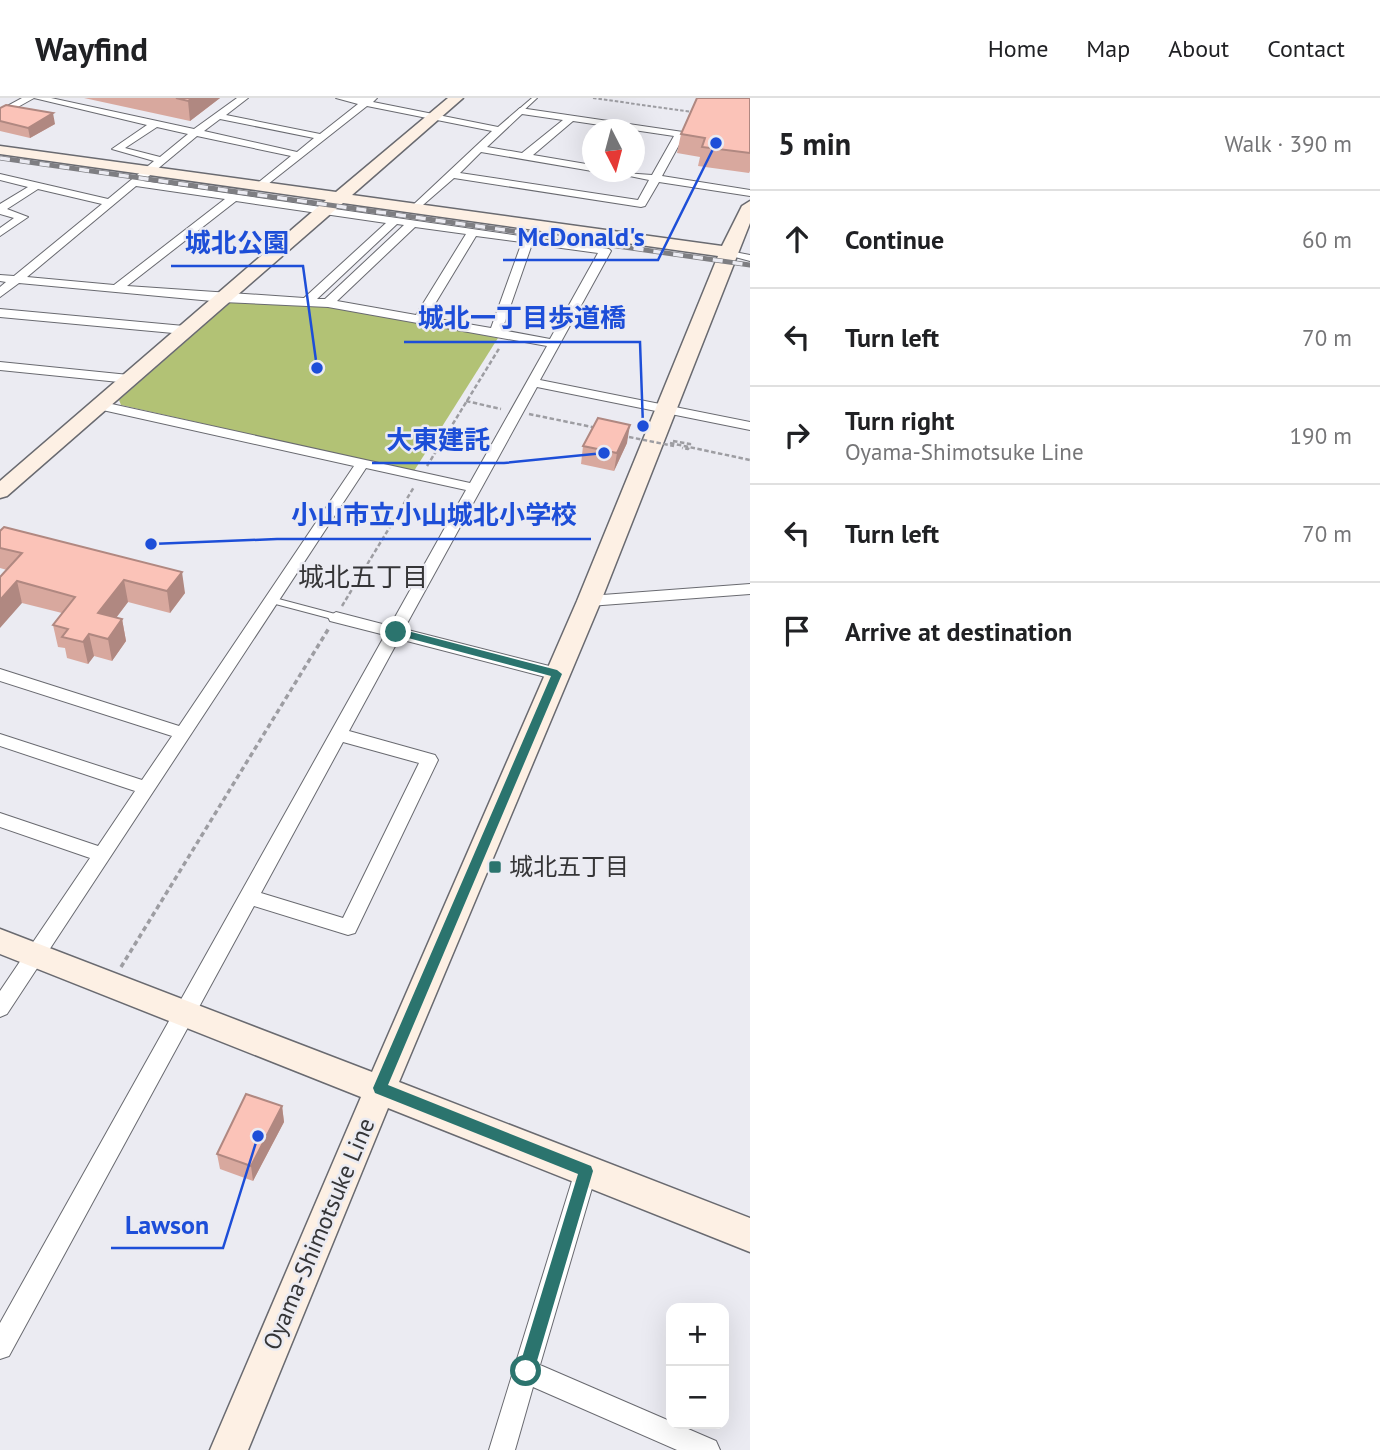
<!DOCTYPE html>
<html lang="en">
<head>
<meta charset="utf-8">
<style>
  body { margin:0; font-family:"PT Sans","Noto Sans JP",sans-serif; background:#f2f2f2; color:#202124 }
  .controls { position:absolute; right:21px; bottom:21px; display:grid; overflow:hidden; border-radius:14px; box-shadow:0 7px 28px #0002 }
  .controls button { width:63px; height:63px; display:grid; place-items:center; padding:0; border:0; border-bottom:2px solid #e0e0e0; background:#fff; color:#202124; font:35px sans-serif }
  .compass { position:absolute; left:582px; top:21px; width:63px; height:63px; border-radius:50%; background:#fff; box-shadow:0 7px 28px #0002; rotate:174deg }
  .stop { position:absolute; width:21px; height:21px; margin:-16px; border:5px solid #2b746e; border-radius:50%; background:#fff }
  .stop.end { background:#2b746e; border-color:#fff; box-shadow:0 2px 7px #0008 }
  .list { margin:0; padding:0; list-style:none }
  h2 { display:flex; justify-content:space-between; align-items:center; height:91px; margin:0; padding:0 28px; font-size:30px }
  h2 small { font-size:23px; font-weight:400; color:#757577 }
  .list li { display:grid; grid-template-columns:46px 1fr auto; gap:21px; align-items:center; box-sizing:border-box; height:98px; padding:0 28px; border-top:2px solid #e0e0e0 }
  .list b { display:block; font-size:26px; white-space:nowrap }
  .list p { margin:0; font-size:23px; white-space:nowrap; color:#757577 }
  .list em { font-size:23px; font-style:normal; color:#757577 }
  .icon { flex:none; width:38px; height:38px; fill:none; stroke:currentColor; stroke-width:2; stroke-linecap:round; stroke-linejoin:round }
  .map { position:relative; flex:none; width:750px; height:1352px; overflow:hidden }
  header { display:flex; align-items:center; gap:42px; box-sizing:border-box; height:98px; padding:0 35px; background:#fff; border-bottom:2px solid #e0e0e0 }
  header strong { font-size:33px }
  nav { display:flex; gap:38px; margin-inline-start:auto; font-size:24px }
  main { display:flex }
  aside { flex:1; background:#fff }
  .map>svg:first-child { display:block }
</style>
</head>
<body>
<header>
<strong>Wayfind</strong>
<nav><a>Home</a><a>Map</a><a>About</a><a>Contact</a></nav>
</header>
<main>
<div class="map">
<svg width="750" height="1352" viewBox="0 0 750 1352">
  <rect width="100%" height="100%" fill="#ebebf2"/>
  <path fill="#b2c275" d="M237,203l113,8 148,29 -84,133 -293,-66 -2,-5 111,-97z"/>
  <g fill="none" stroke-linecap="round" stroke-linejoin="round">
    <defs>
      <path id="lane" d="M532,0h5l-15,14h-4v-2z
        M271,499l68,18 1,2 -4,3 -68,-18 -1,-2 1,-2z"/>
      <path id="street" d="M22,0h29l143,31 43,-31h11l-22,17 94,19 38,-30 -22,-6h41l-4,4 125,25 22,-19 163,24 2,2 -23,42 88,14v6l-91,-14 -14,24 -4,1 -187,-29 -38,33 -5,-3 1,-2 80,-75 -125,-25 -104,82 -9,-2 37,-30 -94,-20 -54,45 466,68 2,2 -71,129 210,42v8l-213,-43 -133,242 153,39 8,6 -8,6 -158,-41 -50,92 86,24 3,5 -83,173 -7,2 -94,-29 -245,450 -9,3v-36l385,-688 -55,-14 -2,-4 8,-5 54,14 76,-136 -100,-22 -359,546 -7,3v-26l90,-133 -90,-31v-14l98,33 37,-55 -135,-45v-12l142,46 30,-44 -172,-55v-12l179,57 175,-260 -256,-57 -7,-4 7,-4 372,82 77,-137 -219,-39 -105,-5 -204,-19 -19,14v-10l6,-5 -6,-1v-6l14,1 88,-72 -64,-15 -31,20 21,8 -28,19v-8l14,-10 -14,-4v-10l28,-17 -28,-7v-6l108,25 46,-38 -42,-12 35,-24 -113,-27 -34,19v-7zM522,16l41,6 -41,33 -35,-6zM220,21l94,19 -17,14 -93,-21zM573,23l101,15 -22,39 -42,-3 39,8 -11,20 -178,-27 21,-21 111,19v-6l-59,-10zM157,29l31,7 -28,23 -35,-9zM136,88l89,13 -111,86 -87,-8zM236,103l150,22 -82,75 -177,-12zM397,126l7,1 -79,74h-8zM415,129l51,7 -50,81 -79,-14zM476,138l46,6 -31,86 -64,-11zM532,146l66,9 -48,86 -48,-9zM343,644l76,21 -76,155 -82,-25z
        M724,152l26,5v6l-26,-7z
        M0,211l184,17 6,4 -6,4 -184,-17z
        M0,264l129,13 6,4 -6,4 -129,-13z
        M750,486v10l-161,12 -8,-5 8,-5z
        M586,1062l8,4 3,7 -57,194 176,76 4,9h-43l-144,-63 -18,63h-26l86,-279 3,-7z"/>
      <path id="secondary" d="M448,0h15l-111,97 370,51 20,-40 8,-5v22l-149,378 -202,481 351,136v34l-362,-144 -140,342h-38l151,-353 -361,-143v-25l372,143 205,-471 141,-345 -375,-53 -336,293 -7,2v-17l326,-281 -326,-46v-8l336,46z"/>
    </defs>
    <use href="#lane" stroke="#696a70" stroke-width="2"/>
    <use href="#street" stroke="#696a70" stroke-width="2"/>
    <use href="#secondary" stroke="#696a70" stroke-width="3"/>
    <path stroke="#9d9da2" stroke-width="2" stroke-dasharray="3.5 2" stroke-linecap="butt" d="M593,0l99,14"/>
    <path stroke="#9d9da2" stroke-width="2.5" stroke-dasharray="4.5 2.5" stroke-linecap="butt" d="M466,303l35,8
      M529,316l68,14
      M673,343l17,3 -2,5 -6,-1
      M670,345l80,17
      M427,368l73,-119
      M342,508l72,-119"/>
    <path stroke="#9d9da2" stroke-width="3.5" stroke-dasharray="5 3.5" stroke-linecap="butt" d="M121,869l208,-339"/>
    <use href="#lane" fill="#fff" fill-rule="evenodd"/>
    <use href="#street" fill="#fff" fill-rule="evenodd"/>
    <use href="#secondary" fill="#fdf0e4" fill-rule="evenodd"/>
    <defs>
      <path id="rail" d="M0,60l750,107"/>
    </defs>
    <use href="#rail" stroke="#7e7e82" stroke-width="5"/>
    <use href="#rail" stroke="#ebebf2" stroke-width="3.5" stroke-dasharray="10" stroke-linecap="butt"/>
    <path stroke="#9d9da2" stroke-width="2.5" stroke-dasharray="4.5 2.5" stroke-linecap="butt" d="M629,339l45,9"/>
  </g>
  <path fill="#d8a89e" d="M84,0h136l-30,23z
    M750,0v73l-1,2 -51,-7 2,-9 -23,-4 4,-19z
    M0,10l55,16 -25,14 -30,-7z
    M627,345l-13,28 -33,-7 2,-18z
    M0,433l185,62 -15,20 -42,-11 -12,16 6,1 4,22 -14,20 -18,-5 -6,8 -21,-6 -2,-10 -7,-1 -5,-22 9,-12 -40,-10 -15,-33 -7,-2z
    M282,1008l2,16 -31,59 -33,-12 -3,-15z"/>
  <path fill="#b08881" d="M192,0h28l-30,23 -2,-20z
    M53,15l2,11 -25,14 -2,-10z
    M630,327l-3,18 -13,28 3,-18z
    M182,474l3,21 -15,20 -3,-22z
    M124,482l4,22 -25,33 -5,-22z
    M17,483l5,22 -22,25v-28z
    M122,521l4,22 -14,20 -4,-22z
    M89,536l5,22 -6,8 -5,-22z
    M282,1008l2,16 -31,59 -2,-15z"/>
  <path fill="#fbc3b8" stroke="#b08881" stroke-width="2" d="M176,0h16l-4,3z
    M697,0h53v55l-48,-6 3,-9 -24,-4z
    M6,7l47,8 -25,15 -28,-7v-13z
    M598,320l32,7 -13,28 -34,-7z
    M4,429l178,45 -15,19 -43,-11 -26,33 24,6 -14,20 -19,-5 -6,8 -21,-5 6,-8 -15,-4 22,-28 -58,-16 -17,19v-23l22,-24 -22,-5v-17z
    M246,996l36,12 -31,60 -34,-12z"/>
  <path fill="#2b746e" d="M396,530l161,42 5,4 -174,411 203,81 2,5 -59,200 -3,5 -5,3 -6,-3 -2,-5 60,-197 -203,-81 -2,-5 178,-412 -158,-42 -2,-2z"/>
  <rect fill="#2b746e" stroke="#ebebf2" stroke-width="2.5" x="488" y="762" width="14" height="14" rx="3.5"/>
  <g text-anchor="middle" stroke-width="5" stroke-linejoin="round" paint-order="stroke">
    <g font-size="24" fill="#353537" stroke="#ebebf2" text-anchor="start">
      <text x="509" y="777">城北五丁目</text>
    </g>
    <g font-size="24" fill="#353537" stroke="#ebebf2">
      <text transform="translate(319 1136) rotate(-67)" y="8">Oyama-Shimotsuke Line</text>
    </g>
    <g font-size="26" fill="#353537" stroke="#ebebf2">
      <text x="363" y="488">城北五丁目</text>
    </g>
  </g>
  <path fill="none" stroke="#1d4ed8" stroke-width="2.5" d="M716 45L658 162H503M317 270L303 168H171M643 328L640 244H404M604 355L504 365H372M151 446L277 441H591M258 1038L223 1150H111"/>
  <g fill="#1d4ed8" stroke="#ebebf2" stroke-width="2.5">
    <circle cx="716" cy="45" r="7"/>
    <circle cx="317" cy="270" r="7"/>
    <circle cx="643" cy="328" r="7"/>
    <circle cx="604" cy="355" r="7"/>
    <circle cx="151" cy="446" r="7"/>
    <circle cx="258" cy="1038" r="7"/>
  </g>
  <g font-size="26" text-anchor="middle" font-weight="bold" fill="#1d4ed8" stroke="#ebebf2" stroke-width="5" stroke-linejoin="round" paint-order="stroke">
    <text x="581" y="148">McDonald's</text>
    <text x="237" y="154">城北公園</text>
    <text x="522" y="229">城北一丁目歩道橋</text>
    <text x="438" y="351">大東建託</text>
    <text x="434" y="426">小山市立小山城北小学校</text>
    <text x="167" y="1136">Lawson</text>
  </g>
</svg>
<div class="controls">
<button>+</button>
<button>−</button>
</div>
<svg class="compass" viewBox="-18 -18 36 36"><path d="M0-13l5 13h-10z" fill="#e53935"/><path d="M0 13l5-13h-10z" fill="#757577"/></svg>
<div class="stop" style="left:526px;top:1273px"></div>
<div class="stop end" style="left:396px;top:534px"></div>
</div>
<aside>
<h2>5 min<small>Walk · 390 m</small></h2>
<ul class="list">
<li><svg class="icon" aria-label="ahead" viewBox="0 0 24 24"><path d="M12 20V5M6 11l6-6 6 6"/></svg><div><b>Continue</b></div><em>60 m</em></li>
<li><svg class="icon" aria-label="left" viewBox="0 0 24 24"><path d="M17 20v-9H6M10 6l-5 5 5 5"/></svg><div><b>Turn left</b></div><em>70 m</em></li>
<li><svg class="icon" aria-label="right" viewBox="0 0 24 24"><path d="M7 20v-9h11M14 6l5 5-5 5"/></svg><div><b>Turn right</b><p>Oyama-Shimotsuke Line</p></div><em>190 m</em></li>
<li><svg class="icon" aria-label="left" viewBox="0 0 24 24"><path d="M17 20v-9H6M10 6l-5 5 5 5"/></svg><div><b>Turn left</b></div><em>70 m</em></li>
<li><svg class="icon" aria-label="arrive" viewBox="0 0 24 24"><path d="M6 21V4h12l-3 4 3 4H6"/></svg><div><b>Arrive at destination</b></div></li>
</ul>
</aside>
</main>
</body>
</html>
